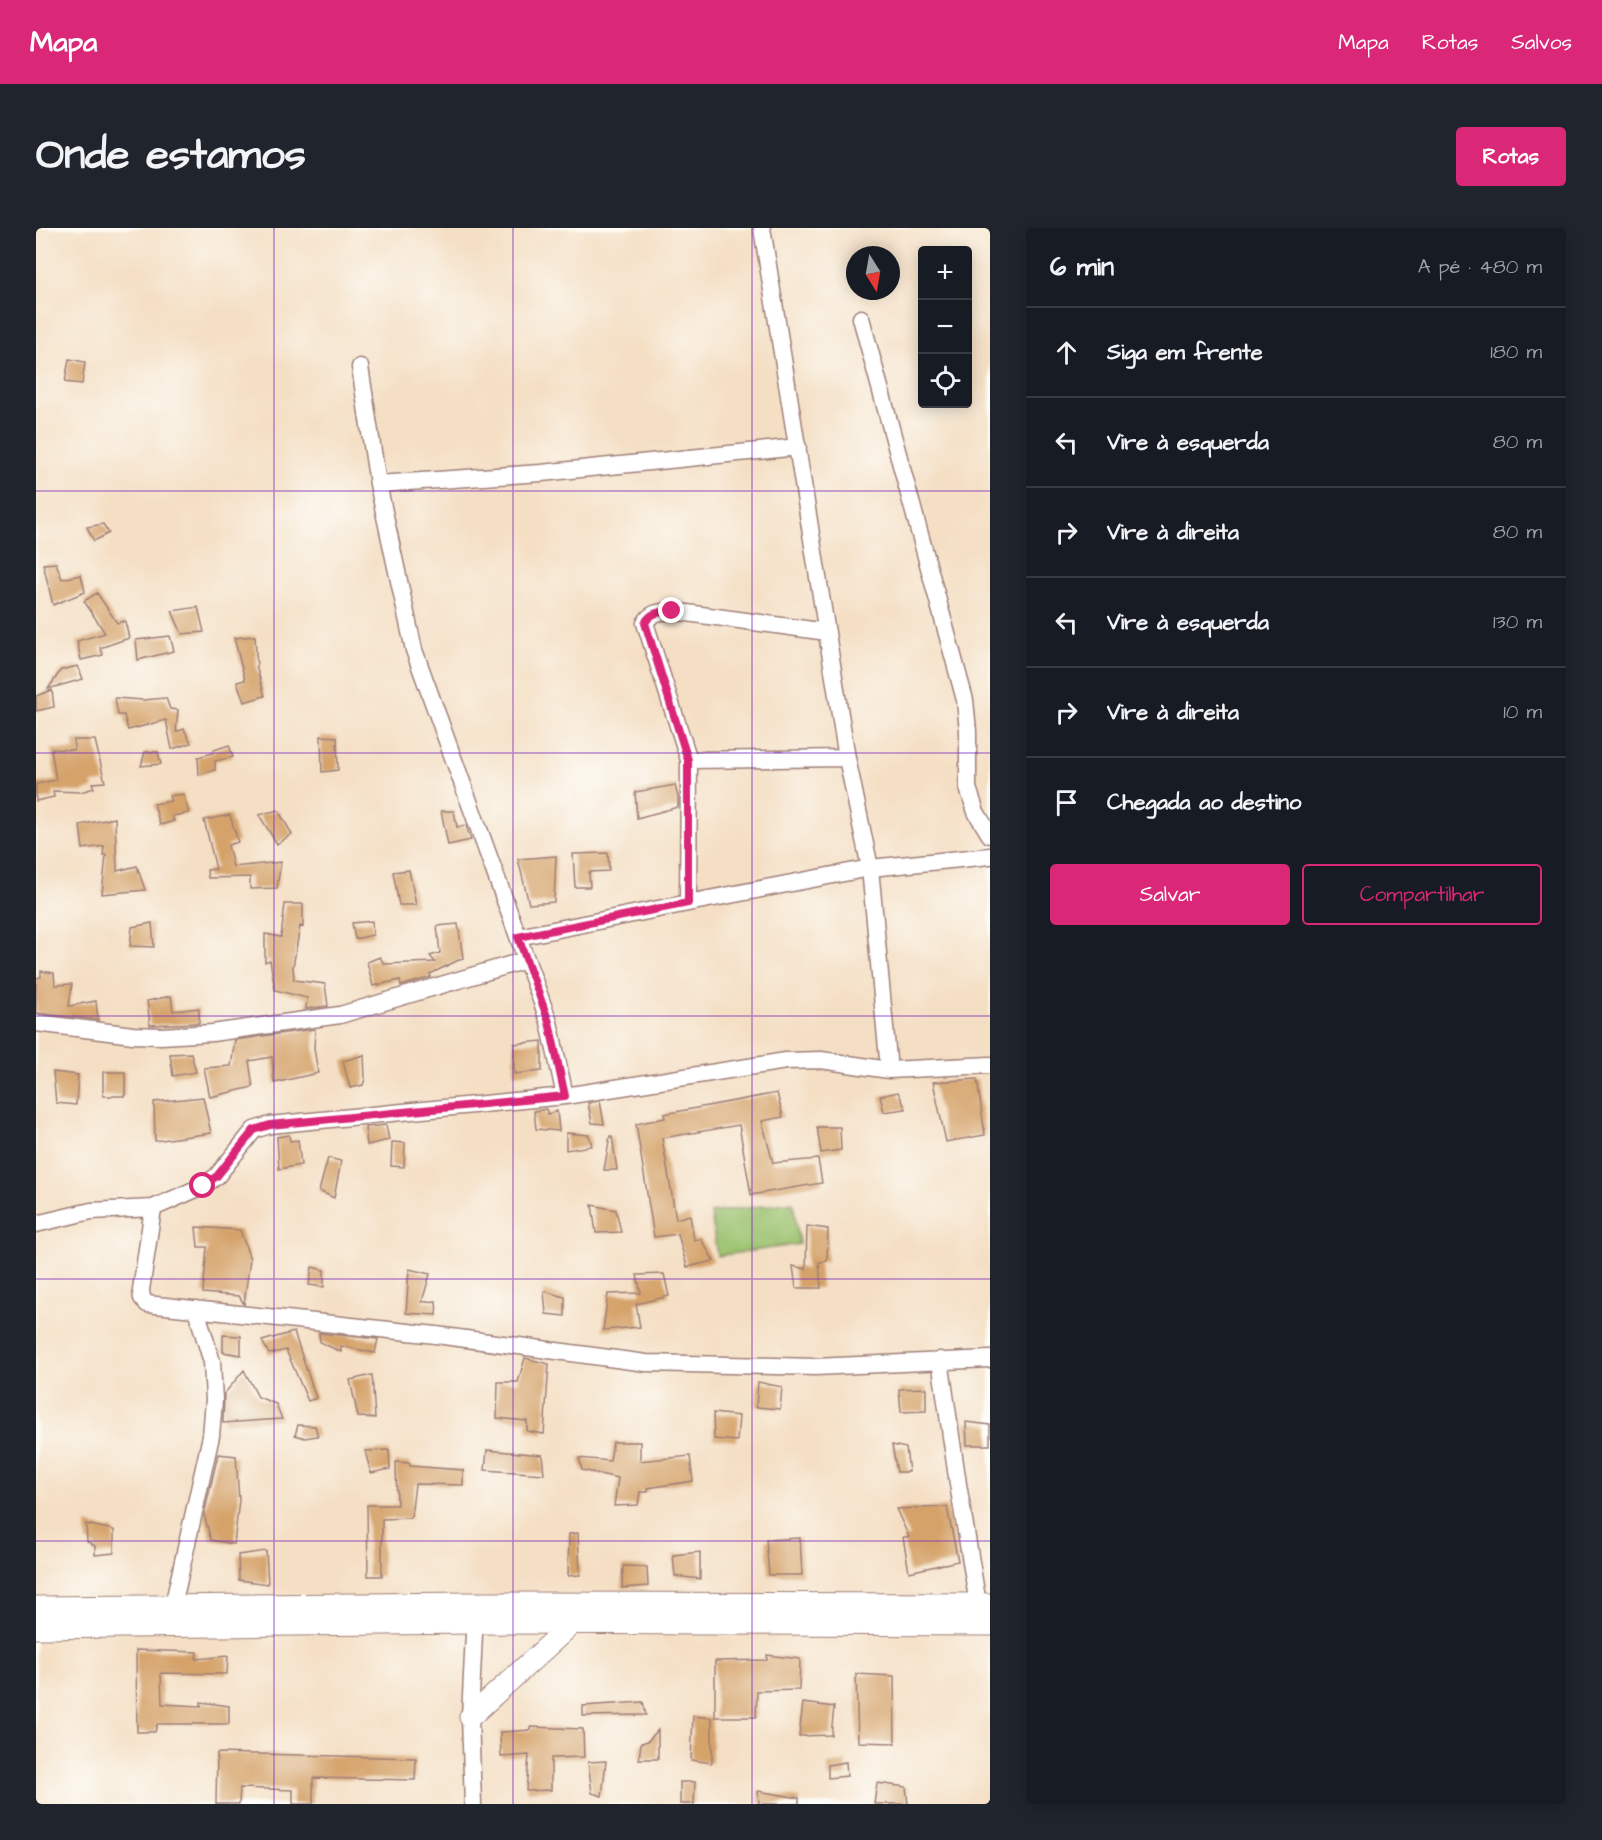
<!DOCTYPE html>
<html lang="pt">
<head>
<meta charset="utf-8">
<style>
  body { margin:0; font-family:"Architects Daughter",sans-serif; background:#20242c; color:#f1f3f6 }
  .controls { position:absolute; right:18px; top:18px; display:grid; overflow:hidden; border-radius:6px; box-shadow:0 3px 15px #0003 }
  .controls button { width:54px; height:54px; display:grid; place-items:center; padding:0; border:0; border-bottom:2px solid #363941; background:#171b24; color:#f1f3f6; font:30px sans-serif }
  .compass { position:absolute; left:810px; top:18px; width:54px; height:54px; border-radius:50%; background:#171b24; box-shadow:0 3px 15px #0003; rotate:169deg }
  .stop { position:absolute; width:18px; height:18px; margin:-14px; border:4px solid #db2777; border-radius:50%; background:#fff }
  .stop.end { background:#db2777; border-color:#fff; box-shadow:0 2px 6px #0008 }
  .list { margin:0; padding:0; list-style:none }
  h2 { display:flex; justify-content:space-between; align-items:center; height:78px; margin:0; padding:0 24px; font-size:26px }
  h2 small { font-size:20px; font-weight:400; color:#9ea1a6 }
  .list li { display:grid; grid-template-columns:39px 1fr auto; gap:18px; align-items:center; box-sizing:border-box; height:90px; padding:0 24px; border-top:2px solid #363941 }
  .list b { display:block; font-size:22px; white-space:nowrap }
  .list em { font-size:20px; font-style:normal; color:#9ea1a6 }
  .actions { display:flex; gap:12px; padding:18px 24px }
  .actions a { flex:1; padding:14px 0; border:2px solid #db2777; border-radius:6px; text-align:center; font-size:21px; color:#db2777 }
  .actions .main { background:#db2777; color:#fff }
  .icon { flex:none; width:33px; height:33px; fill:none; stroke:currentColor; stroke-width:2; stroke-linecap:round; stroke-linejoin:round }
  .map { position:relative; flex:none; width:954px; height:1576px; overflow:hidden; border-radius:6px }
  header { display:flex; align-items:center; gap:36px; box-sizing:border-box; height:84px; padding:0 30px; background:#db2777; color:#fff }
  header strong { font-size:28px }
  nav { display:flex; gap:33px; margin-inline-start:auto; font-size:21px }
  .intro { display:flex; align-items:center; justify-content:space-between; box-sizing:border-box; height:144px; padding:0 36px }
  h1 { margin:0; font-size:42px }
  .button { padding:15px 27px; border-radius:6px; background:#db2777; color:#fff; font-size:21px; font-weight:700 }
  main { display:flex; gap:36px; padding:0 36px }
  aside { flex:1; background:#171b24; border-radius:6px; box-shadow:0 3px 15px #0003 }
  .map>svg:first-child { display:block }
</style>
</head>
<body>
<header>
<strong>Mapa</strong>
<nav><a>Mapa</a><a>Rotas</a><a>Salvos</a></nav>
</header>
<div class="intro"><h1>Onde estamos</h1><a class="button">Rotas</a></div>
<main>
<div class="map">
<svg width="954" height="1576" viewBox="0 0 954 1576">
  <rect width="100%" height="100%" fill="#fdfcf7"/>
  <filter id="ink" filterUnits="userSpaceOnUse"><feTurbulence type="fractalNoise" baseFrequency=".0167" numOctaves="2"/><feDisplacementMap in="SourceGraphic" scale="12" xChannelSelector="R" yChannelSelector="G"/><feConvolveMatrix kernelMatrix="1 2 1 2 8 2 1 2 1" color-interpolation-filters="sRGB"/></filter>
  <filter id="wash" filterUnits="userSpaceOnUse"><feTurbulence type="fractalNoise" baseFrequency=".008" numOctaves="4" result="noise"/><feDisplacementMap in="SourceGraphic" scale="24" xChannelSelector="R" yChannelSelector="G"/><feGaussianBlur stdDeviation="1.35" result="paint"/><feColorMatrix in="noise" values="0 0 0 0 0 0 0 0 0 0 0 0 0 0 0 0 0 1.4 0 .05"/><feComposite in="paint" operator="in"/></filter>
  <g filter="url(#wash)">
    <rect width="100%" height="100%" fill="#f4dfc4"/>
    <path fill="#9ac16c" stroke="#72704c" stroke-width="1.5" d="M757,974l6,42 -82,12 -6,-43z"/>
    <g id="blocks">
      <path fill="#d5a36b" d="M33,131l16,3 -3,22 -17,-2z
        M67,296l6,9 -15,8 -7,-14z
        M20,335l6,16 19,-4 4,17 -32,13 -10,-41z
        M61,365l20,30 8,-2 4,17 -29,10 3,7 -22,5 -4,-19 28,-8 -21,-32z
        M162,379l6,25 -22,2 -10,-23z
        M134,408l4,15 -36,9 -2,-20z
        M219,408l2,33 8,27 -21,6 -7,-20 8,-2 -11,-42z
        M42,438l5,13 -35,10 13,-19z
        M16,462l2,17 -18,4v-15z
        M79,470l28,2 23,-2 4,11 8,1 -2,22 8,-3 7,14 -19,6 -6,-29 -38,10 -4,-15h-6z
        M285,508l16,1 1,33 -16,2z
        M38,512h21l10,42 -13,1 2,5 -13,4 -28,-1 1,6 -18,4v-17l20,-4 -5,-31 23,1z
        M193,517l4,12 -18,4v9l-16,5 -1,-18 15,-4 1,-3z
        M109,524h13l3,12 -20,2z
        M639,557l3,12v10l-41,11 -2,-26z
        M147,566l6,19 -17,3 2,5 -14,4 -6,-21 17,-3 -2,-5z
        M242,582l14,24 -15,10 -18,-29z
        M405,583h13l3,16 9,-2 5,15 -23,5z
        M194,587l8,27 -10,3 5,22 48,-5 -4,26 -27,1v-12l-42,1 -1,-8 9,-1 -12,-49z
        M79,590l2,53 20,-5 8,24 -43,4 4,-39h-3l1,-9 -21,3 -3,-24z
        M572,625l1,18 -20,1 1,15h-15l-2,-33z
        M520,628l-2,46 -25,2 -11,-45z
        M373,642l7,35h-17l-6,-33z
        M249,676h18v23l-3,-1 -7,41 1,13 31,4 3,22 -22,3 1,-11 -32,-8 -5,-30 -5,2v-28l16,3z
        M336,693l1,14 -18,4 -3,-16z
        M116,695l2,24 -24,-1 2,-19z
        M422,696l5,34 -33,16 1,3 -30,9 -1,-6 -27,6 -6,-24 13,-5 4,7 51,-2 -5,-6 10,-3 -3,-27z
        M5,743l13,2 1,12 17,-1 -3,22 27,-5 2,19 -62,-7v-35l5,-1z
        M135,768l2,15 26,-3v15l-49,2 -3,-24z
        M279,801l-1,19 4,25 -44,10 -2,-26 -23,4 4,26 -43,10 -6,-29 27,-2 4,-26z
        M506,813v30l-28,3v-30z
        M155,825l5,19 -23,4 -3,-22z
        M328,827l1,24 -2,6 -13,3 -7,-27z
        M17,844l25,3 -2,30 -20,-2z
        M67,844h22v24h-22z
        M941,851l8,56 -39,7 -13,-60z
        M862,864l8,17 -22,3 -4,-16z
        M741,865l6,24 -21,4 11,42 45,-4 4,24 -71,12 -12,-70 -77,13 14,81 14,-4 4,25 7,-1 13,22 -27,6 -9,-33 -24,3 -18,-113 29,-6 -1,-4z
        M167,869l8,36 -56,8 -1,-39z
        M564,873l4,23 -12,-1 -4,-20z
        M510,881l2,5 9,-3 2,20 -23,-2 -2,-18z
        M350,897l3,15 -22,5 -2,-18z
        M781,899h23l1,23 -20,3z
        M530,905l23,2 3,11 -26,4z
        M253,907l1,6 8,-1 3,25 -22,4 -2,-32z
        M574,908h2l5,34h-13z
        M356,914l13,1 -1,24 -13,-1z
        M292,930l13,3 -7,37 -15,-7z
        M556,977l24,5 5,22 -25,1z
        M771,998l21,3 -1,32 -8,1 2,26h-25l-3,-22 13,3z
        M160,999l44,3 10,29 -6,45 -5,-8 -36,-3 4,-46h-9z
        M276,1039l12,3v17l-15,-2z
        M373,1041l21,5 -8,28 14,-1 1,14 -31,-2z
        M628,1046l5,22 -33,8 4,23 -37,3 5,-36 33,-1 -4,-18z
        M508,1063l21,6v19l-19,-2z
        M258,1104l22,66 -8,3 -22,-51 -17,4 -7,-13z
        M283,1105l59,6 -3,14 -34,-7v6l-21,-10z
        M187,1107l18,1v19l-18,-3z
        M489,1130l24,6 -5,70 -17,-3v-10l-30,-3 1,-36h20z
        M208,1142l14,27 18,7 6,15 -59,4 1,-29z
        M336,1147l3,43 -17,-1 -8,-37z
        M722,1154l24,5 -2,22 -24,-2z
        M890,1160v23l-25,1 -2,-23z
        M677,1185l26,3 -2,25 -23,-2z
        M930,1194l24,3v20h-23z
        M262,1197l17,1 3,10 -13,2 -10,-3z
        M577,1214h27v19l50,-5 3,25 -45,7v4h-8l-2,13 -24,1 4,-28 -36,-8 -3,-12 31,3z
        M856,1217l14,3 3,24h-12z
        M353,1222l1,19 -19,4 -6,-22z
        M451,1222l55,5 2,19 -59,-4z
        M182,1226l18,2 3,44 -5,44 -23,-4 -7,-25z
        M360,1234l14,1v3l53,4v15l-48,-1 -4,34 -29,1v57h-14l-1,-71h30z
        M911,1279l11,54 -49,11 -6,-35h6l-13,-28z
        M50,1296l28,6v23l-19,2v-9l-8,-5z
        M542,1305l2,42 -12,1 1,-42z
        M764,1310l2,37h-33l-3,-35z
        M230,1323l2,33 -29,-4 -1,-25z
        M664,1324v27l-25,-3 -2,-21z
        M587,1338l24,1 1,19 -26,2z
        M100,1422l61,2 -1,7 32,-3 -1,18 -66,-1 1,31 39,2v-4l28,4v18h-72l-2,8h-18z
        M731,1427l33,4 -1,31 -42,1 -1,26h-41v-56l52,-1z
        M820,1446l38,2 1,67 -37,-1z
        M607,1474l3,13 -63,1v-10z
        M767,1475l31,4 -3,28 -32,1z
        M657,1488l19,2v45l-21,-3z
        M495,1499l52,2 1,28 -33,1v32l-25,1 3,-36 -28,2 -1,-25 31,-2z
        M622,1502v29h-19l2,-16 7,-2z
        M181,1525l199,5 -1,22 -102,-2v26h-20v-14l-53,-2 -1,16h-23z
        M570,1533l-4,35 -10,-3 -4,-31z
        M810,1534l1,14 -19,2v-13z
        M644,1554h15l-1,22h-14z
        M841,1555l29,4 2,17h-34z
        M722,1563l41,7v6h-40z"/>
    </g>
  </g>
  <g filter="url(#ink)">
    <use href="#blocks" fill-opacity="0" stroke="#9f7f78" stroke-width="1.5"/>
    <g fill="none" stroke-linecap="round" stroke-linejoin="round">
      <defs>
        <path id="minor" d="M726,0l85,530 23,110 19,202
          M825,90l104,382 3,31v57l8,24 14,23
          M324,139l18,117 36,166 135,372 16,74
          M342,256l163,-11 257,-26
          M653,532l158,-2
          M652,675l182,-35 120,-12
          M482,709l170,-34 1,-143 -44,-137c6,-11 15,-11 27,-12l155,21
          M0,795l97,12 28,1 51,-3 128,-18 186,-55
          M117,980l-12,82 1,8 5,6 289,31 210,28 169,4 175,-8
          M0,996l55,-13 62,-3 50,-22 14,-10 37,-46 16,-5 295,-29 221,-35 35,-1 68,10 101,-5
          M904,1132l18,124 20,120
          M137,1378l38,-170 3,-36 -2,-38 -16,-53
          M437,1576l-3,-87 5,-104"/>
        <path id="tertiary" d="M0,1379l439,-4 515,1
          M0,1400l438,-5 516,2
          M434,1489l103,-94"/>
      </defs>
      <use href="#minor" stroke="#9f7f78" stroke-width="19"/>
      <use href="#tertiary" stroke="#9f7f78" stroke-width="23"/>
      <use href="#minor" stroke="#fff" stroke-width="16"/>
      <use href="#tertiary" stroke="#fff" stroke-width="21"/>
    </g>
  </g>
  <g fill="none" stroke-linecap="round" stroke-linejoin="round" filter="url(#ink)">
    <path stroke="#db2777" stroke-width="8" d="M167,958l14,-10 37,-46 16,-5 295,-29 -16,-74 -31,-85 170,-34v-143l-43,-137c6,-11 15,-11 27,-12"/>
  </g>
  <path fill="none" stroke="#7b2cbf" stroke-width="1.5" stroke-opacity="0.55" d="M238,0v1576M477,0v1576M716,0v1576M0,263h954M0,525h954M0,788h954M0,1051h954M0,1313h954"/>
</svg>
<div class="controls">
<button>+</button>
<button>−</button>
<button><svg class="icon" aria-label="locate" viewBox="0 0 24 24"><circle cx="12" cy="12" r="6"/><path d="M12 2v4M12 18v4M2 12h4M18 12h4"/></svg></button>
</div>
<svg class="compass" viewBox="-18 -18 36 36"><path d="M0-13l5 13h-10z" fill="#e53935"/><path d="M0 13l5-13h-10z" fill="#9ea1a6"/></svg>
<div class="stop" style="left:167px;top:958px"></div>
<div class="stop end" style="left:636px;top:383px"></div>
</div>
<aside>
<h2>6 min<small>A pé · 480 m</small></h2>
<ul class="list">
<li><svg class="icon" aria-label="ahead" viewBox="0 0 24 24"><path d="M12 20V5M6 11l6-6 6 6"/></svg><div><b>Siga em frente</b></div><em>180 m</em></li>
<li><svg class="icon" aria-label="left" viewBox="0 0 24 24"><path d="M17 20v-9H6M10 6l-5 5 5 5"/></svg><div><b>Vire à esquerda</b></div><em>80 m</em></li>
<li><svg class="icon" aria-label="right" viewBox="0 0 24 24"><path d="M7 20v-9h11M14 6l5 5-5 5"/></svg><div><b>Vire à direita</b></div><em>80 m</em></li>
<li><svg class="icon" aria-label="left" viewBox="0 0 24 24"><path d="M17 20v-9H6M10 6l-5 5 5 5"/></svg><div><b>Vire à esquerda</b></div><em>130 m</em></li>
<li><svg class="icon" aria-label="right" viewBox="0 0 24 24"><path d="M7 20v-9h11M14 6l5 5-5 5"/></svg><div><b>Vire à direita</b></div><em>10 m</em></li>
<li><svg class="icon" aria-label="arrive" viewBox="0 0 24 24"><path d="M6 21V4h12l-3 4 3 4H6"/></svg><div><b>Chegada ao destino</b></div></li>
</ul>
<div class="actions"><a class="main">Salvar</a><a>Compartilhar</a></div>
</aside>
</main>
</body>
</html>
